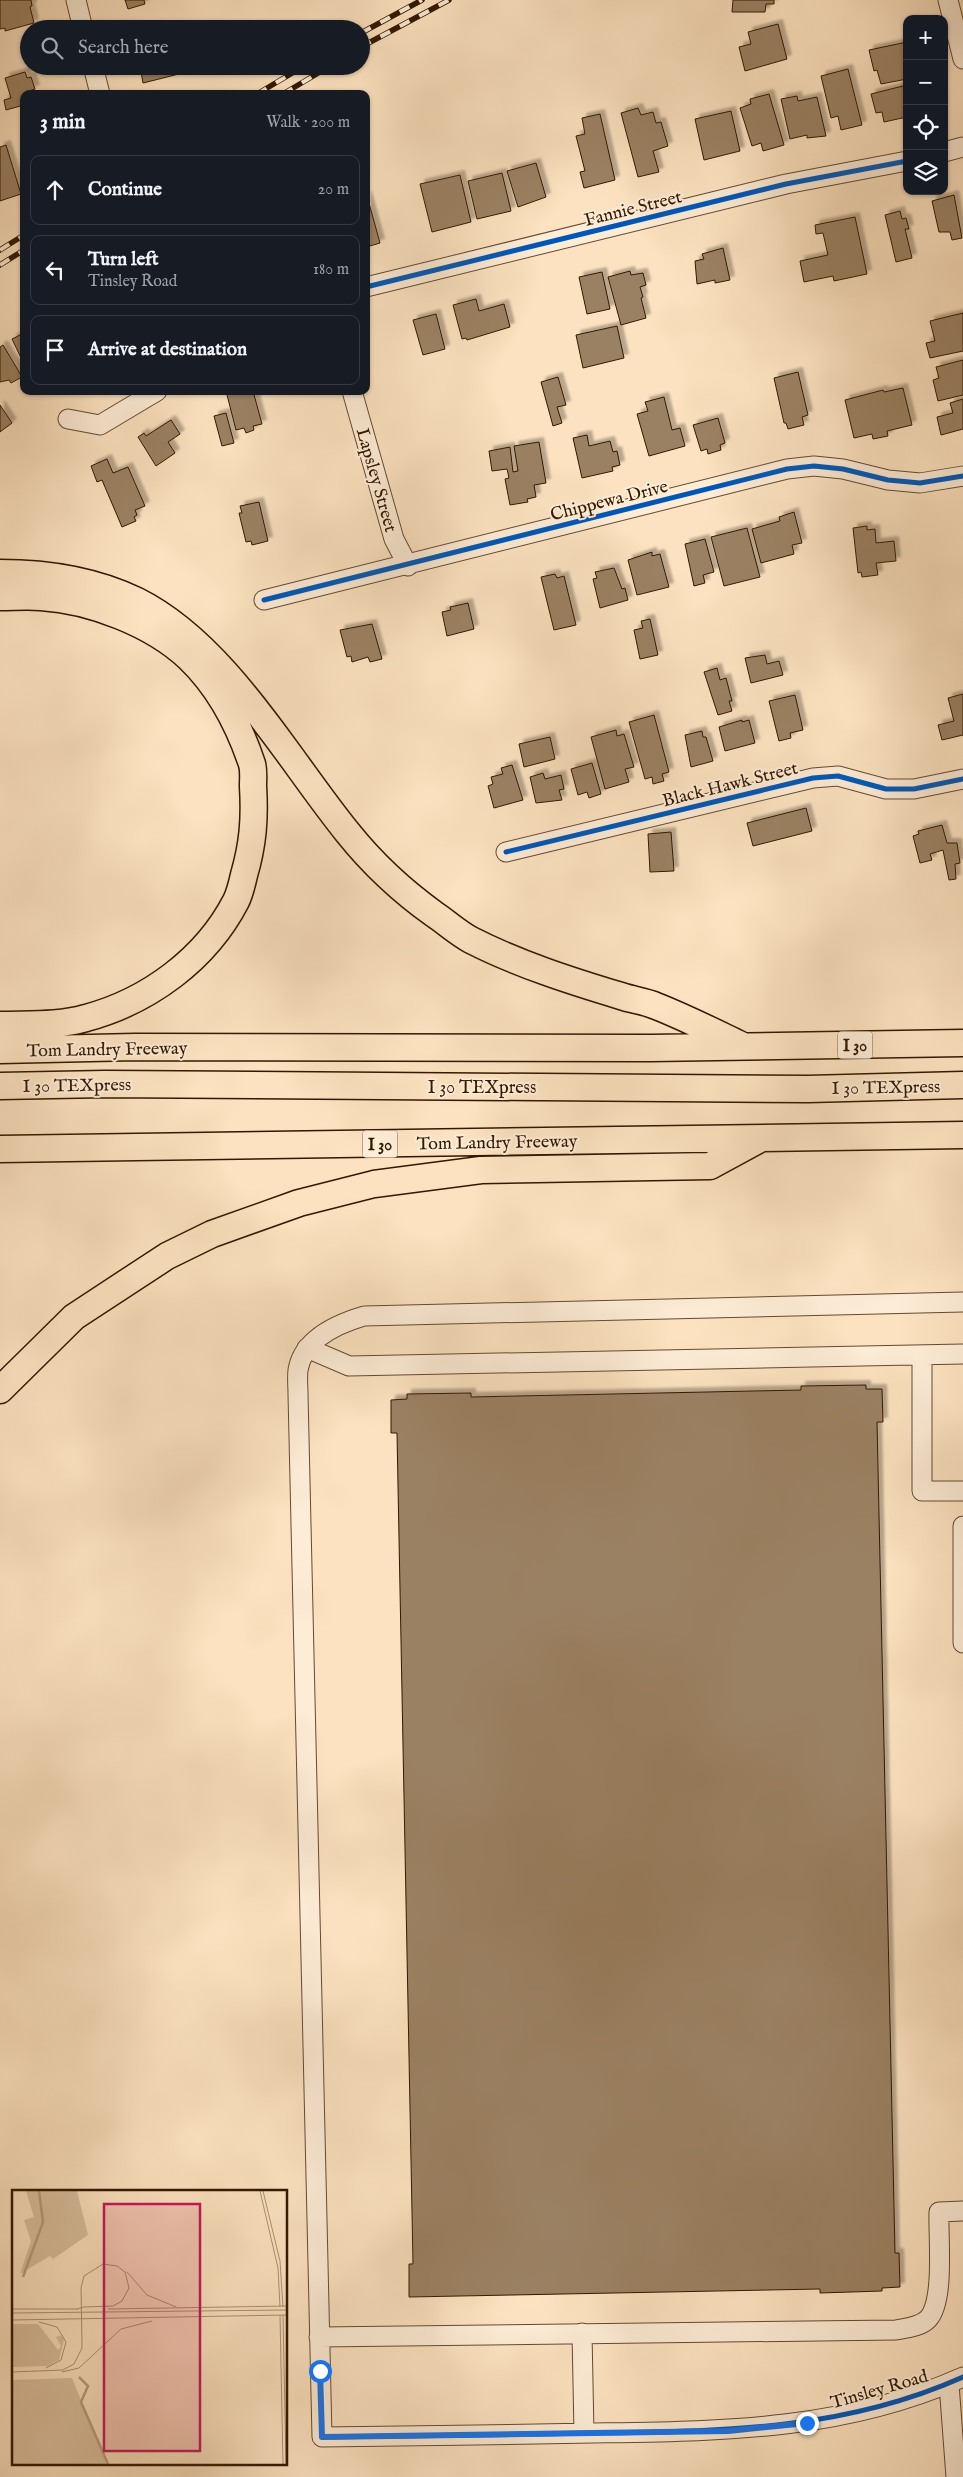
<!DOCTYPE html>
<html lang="en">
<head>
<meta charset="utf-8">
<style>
  body { margin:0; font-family:"IM FELL English",serif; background:#242831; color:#f1f3f6 }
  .controls { position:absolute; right:15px; top:15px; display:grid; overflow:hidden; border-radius:10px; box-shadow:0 1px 4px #0004 }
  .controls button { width:45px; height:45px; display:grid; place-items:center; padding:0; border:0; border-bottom:1px solid #363941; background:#171b24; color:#f1f3f6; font:25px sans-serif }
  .stop { position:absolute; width:15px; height:15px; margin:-11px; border:4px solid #1a73e8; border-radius:50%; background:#fff }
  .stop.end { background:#1a73e8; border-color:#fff; box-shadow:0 1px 5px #0008 }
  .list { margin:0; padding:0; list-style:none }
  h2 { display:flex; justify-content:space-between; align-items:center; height:65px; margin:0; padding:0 20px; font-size:21px }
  h2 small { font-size:16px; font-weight:400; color:#9ea1a6 }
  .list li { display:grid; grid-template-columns:32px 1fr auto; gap:15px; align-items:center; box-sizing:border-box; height:70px; margin:0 10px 10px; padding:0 10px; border:1px solid #363941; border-radius:10px }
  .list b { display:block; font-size:19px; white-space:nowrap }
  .list p { margin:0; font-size:16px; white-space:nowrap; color:#9ea1a6 }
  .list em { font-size:16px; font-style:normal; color:#9ea1a6 }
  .icon { flex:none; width:28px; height:28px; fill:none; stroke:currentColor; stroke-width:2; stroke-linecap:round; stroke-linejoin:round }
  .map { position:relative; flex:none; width:963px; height:2477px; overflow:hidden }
  .search { position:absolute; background:#171b24; box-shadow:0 1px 4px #0004; left:20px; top:20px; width:350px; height:55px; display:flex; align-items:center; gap:12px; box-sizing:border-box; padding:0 18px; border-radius:28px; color:#9ea1a6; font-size:19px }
  .panel { position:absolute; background:#171b24; box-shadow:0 1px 4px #0004; left:20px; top:90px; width:350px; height:305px; border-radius:10px }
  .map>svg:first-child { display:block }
</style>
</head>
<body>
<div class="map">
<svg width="963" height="2477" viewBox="0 0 963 2477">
  <defs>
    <filter id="shadow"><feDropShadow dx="4.5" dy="-4.5" stdDeviation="1" flood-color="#0004"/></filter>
  </defs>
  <rect width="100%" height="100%" fill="#fce2c0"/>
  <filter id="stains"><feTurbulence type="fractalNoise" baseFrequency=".004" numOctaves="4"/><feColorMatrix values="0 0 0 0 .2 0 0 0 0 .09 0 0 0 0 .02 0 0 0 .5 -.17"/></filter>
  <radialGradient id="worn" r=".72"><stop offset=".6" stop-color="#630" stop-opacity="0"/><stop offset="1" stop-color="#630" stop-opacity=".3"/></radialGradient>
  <path fill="#9b8164" stroke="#321800" filter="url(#shadow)" d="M0,0h31l1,6 -2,1 4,16 -29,8v-3l-5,1z
    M125,0h19l1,4 -17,5z
    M733,0h41v4h-8l-1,8h-33z
    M778,24l9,35 -42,12 -6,-24 12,-3 -3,-12z
    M907,42v37l-26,5 -4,-14 -3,1 -5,-21z
    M140,66h42l1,7 -40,10z
    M848,69l14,56 -21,5 -3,-14 -7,2 -10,-42z
    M25,72l2,6 4,-1 4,12 -6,2 1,3h-6v11l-18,5 -2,-10 7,-2 -6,-20z
    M907,85v32l-23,5 -2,-10 -6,1 -5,-19z
    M769,94l15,51 -21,6 -2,-8 -9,3 -12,-38 11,-4 -1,-5z
    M797,96l1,5 19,-4 9,39 -19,2v-3l-17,4 -9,-40z
    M638,108l3,7 12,-3 3,11 5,-1 7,24 -15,5 6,21 -21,5 -17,-64z
    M731,111l9,40 -36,9 -9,-41z
    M600,114l15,66 -31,8 -4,-16 5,-1 -9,-35 9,-2 -3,-16z
    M6,145l15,49 -21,7v-54z
    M536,163l10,34 -28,10 -11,-36z
    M502,173l9,38 -34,8 -9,-38z
    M460,175l11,47 -39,10 -12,-48z
    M954,195l8,43 -10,2 -2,-8h-11l-7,-31z
    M367,196l13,47 -10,3 -4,-6z
    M900,211l2,8 4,-1 3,11h-4l7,29 -16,4 -11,-47z
    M855,217l12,57 -33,7 -1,-5 -29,6 -4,-21 28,-6 -5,-22 -7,1 -1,-9z
    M723,248l7,32 -15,3v-3l-18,4 -2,-23 9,-2 -2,-5z
    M630,271l1,4 12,-2 3,12 -6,2 3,10 -2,1 5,20 -25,7 -13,-48z
    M602,272l8,37 -23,5 -8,-37z
    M476,299l3,12 25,-7 6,23 -43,13 -1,-2 -4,1 -9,-34z
    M963,313v38l-33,7 -4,-15 9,-2 -5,-20z
    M436,314l9,35 -22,6 -10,-35z
    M617,326l7,32 -41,10 -7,-33z
    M24,333v31l-12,-25z
    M3,345l19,32 -11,6 -2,-3 -9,2v-35z
    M963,360v35l-25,6 -5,-21 6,-2 -3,-11z
    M798,372l10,43 -6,2 2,8 -16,4 -2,-6h-2l-10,-45z
    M558,377l8,28 -9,2 5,16 -9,3 -12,-44z
    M903,388l9,37 -25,6 1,5 -15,3 -1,-5 -18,4 -9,-38 38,-10 1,2z
    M226,391h27l9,33 -9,2 1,4 -8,3 -2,-5 -8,2z
    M664,397l8,33 8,-2 5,18 -36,10 -12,-42 11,-3 -3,-9z
    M963,399v30l-22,6 -4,-18 16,-4 -3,-10z
    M0,405l12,18 -12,9z
    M226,413l8,30 -12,3 -8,-30z
    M718,418l7,25 -5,2 1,5 -13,4 -1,-5 -6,2 -8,-26z
    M171,420l9,14 -12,8 7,11 -19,13 -18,-29 6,-4 2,3z
    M587,435l2,11 21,-5 3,11 4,-1 3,14 -8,2 1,4 -31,7 -9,-40z
    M539,442l7,41 -12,2 2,12 -9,2 1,3 -18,3 -5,-26 4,-1 -2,-9 -15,2 -3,-20 21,-4 3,25 5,-1 -4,-25z
    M107,459l6,14 15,-6 17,39 -10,4 2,5 -3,2 2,4 -14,6 -20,-47 -5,2 -6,-16z
    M259,502l9,39 -16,4 -1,-4 -5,1 -7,-29h3l-2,-7z
    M794,512l8,31 -10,2 2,9 -33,9 -9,-34 28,-8 -1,-4z
    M867,526v4l8,-1 1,14 18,-2 2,20 -20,2 2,12 -16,2 -1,-5 -3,1 -5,-45z
    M747,528l13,49 -36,9 -13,-49z
    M705,539l9,33 -11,3 2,8 -11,3 -9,-42z
    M652,552v4l8,-2 9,33 -32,8 -9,-35z
    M614,568l8,21 3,-1 3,12 -28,8 -7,-29 4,-1 -2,-6z
    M555,574l2,4 7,-2 12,49 -22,5 -13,-53z
    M468,603l6,26 -27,7 -5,-24 9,-2 -1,-3z
    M650,619l8,36 -18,4 -6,-29 9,-2 -2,-7z
    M372,624l10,35 -12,3 -2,-5 -16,5 -1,-6 -4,1 -7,-27z
    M765,655l2,9 12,-3 4,14 -32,8 -6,-25z
    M717,668l3,12 6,-2 6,23h-3l3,10 -14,4 -14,-43z
    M963,694v41l-21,5 -4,-15 16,-4 -6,-23z
    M795,695l8,35 -13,3 1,5 -12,3 -10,-40z
    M654,715l15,57 -7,2 2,7 -11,3 -1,-7 -7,2 -16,-57z
    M742,720v2l7,-2 6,23 -30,8 -6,-24z
    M616,730l1,6 7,-2 10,33 -9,2 4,13 -24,7 -14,-52z
    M702,731l1,6h3l7,24 -22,6 -6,-32z
    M550,737l5,22 -31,8 -5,-23z
    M592,763l9,31 -12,4 -2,-6 -9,3 -7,-26z
    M512,765l11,35 -29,8 -6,-22 5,-2 -2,-7 12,-3 -2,-6z
    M543,773l2,6 16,-4 3,14 -5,1 3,10 -26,3 -6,-26z
    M806,808l6,23 -59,15 -6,-23z
    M942,825l5,18h10l3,20 -5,1 1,15 -7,1 -6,-30 -13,4 2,6 -12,3 -7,-27 6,-2 -1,-3z
    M671,832l3,39 -24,1 -2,-38z
    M866,1385v4h16l1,33h-6l18,831h4l1,34 -18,1v3l-62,2v-4l-411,8v-33h4l-16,-831h-6v-33l16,-1v-5l64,-1v4l330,-7v-4z"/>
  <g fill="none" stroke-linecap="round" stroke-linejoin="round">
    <defs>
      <path id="minor" d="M76,0l7,29
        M948,0l15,59
        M93,66l7,28
        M944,152l19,-5
        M366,287l420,-103 121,-23
        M352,391l42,148 14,27
        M68,419l32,6 57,-34
        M264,600l523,-131 27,-3 29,3 45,11 32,3 43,-7
        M506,852l307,-74 25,-2 48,13h28l49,-10
        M963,1302l-599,14c-27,8 -61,23 -66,54 -1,8 0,16 0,24l24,1043c90,-1 181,-2 271,-4 129,-2 249,-2 370,-56
        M307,1348l42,18 614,-12
        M922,1355v136h41
        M963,1526v117
        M582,2333l2,100
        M319,2337l577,-7c11,-2 24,-3 32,-11 17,-18 10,-82 11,-107l24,-1
        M949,2384l7,93"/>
      <path id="highway" d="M0,573c48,0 94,7 137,28 88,44 150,157 211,232 24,30 54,58 86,81 12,8 24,19 37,26 47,24 100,41 150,56 11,4 24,5 35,10 28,11 56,25 83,38
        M0,597c14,0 28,-1 41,0 50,3 112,27 148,61 29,28 50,67 63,106 2,7 1,15 1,22 2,33 0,58 -9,89 -2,9 -4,18 -8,26 -30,58 -87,100 -150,117 -27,8 -58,6 -86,7
        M0,1050l135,-3 516,1 312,-5
        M0,1086l105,-2 703,5 155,-4
        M0,1149l963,-14
        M0,1390l74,-73 93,-61 45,-22 87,-31 75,-19 107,-14 229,-4 48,-26"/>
    </defs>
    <use href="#minor" stroke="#644a30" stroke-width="21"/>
    <use href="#highway" stroke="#321800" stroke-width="29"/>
    <use href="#minor" stroke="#fdecd6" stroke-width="19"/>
    <use href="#highway" stroke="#fce2c0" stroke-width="26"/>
    <defs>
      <path id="rail" d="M361,33l61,-33
        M361,47l88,-47
        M257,94l47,-28
        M283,94l47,-28
        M0,250l24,-15
        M0,265l24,-15"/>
    </defs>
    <use href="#rail" stroke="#321800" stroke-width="5.5"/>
    <use href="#rail" stroke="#fdecd6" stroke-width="4" stroke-dasharray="11" stroke-linecap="butt"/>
    <defs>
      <path id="cycleway" d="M366,287l420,-103 121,-23
        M264,600l523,-131 27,-3 29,3 45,11 32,3 43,-7
        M506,852l307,-74 25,-2 48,13h28l49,-10
        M322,2437c90,-1 181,-2 271,-4 129,-2 249,-2 370,-56"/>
    </defs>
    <use href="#cycleway" stroke="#fdecd6" stroke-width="8"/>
    <use href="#cycleway" stroke="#0057b8" stroke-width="5"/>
  </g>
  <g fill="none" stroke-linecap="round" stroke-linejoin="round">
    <path stroke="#1a73e8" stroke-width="6" d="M320,2371l2,66 406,-6 79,-8"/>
  </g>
  <g text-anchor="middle" stroke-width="4" stroke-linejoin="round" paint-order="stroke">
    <g fill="#fdecd6" stroke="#6f5840" stroke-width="1">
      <rect x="837.5" y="1031.5" width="35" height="27" rx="4"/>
      <rect x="362.5" y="1130.5" width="35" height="27" rx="4"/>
    </g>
    <g font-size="16" font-weight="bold" fill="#321800">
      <text x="855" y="1051">I 30</text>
      <text x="380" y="1150">I 30</text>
    </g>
    <g font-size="18" fill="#321800" stroke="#fdecd6">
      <text transform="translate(633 208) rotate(-14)" y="6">Fannie Street</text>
      <text transform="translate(377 480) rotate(74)" y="6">Lapsley Street</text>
      <text transform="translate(609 500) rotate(-14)" y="6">Chippewa Drive</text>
      <text transform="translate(730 784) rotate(-14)" y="6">Black Hawk Street</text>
      <text transform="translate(107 1049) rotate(-1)" y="6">Tom Landry Freeway</text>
      <text transform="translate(77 1085) rotate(-1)" y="6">I 30 TEXpress</text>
      <text x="482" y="1093">I 30 TEXpress</text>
      <text transform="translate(886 1087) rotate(-1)" y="6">I 30 TEXpress</text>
      <text transform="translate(497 1142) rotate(-1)" y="6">Tom Landry Freeway</text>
      <text transform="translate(879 2389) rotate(-16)" y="6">Tinsley Road</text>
    </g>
  </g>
  <g transform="translate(12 2190)">
    <rect width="275" height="275" fill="#fce2c0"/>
    <path d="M0,134h26l20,26 3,-4 -5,-9 6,-2 2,5 -5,20 -11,6 -36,1z" fill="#dac09f"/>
    <path d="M60,188l35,86h-95v-84z" fill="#dac09f"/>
    <path d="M14,1h51l11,44 -35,24 -3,-3 -30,18 11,-33 -7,-21 10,-3z" fill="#dac09f"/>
    <path fill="none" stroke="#b79d7f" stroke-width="2.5" d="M11,87l20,-55 -4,-31M67,187l9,9 -7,16 27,62"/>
    <path fill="none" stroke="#ab9173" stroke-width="1" d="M248,1l18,77 2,39M251,1l17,70 3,46M115,82l20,23 29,12M0,119h66M96,119l179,-3M0,123l275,-3M268,125l3,149M271,125l3,149M0,130l275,-5M27,132l18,5 9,15 -5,18 -15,8M0,182l51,-2 11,-6 8,-16v-4l-1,-56 3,-12 19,-12 14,2 8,6 4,16 -7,13 -9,5 -29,1 -7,2M50,182l17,-4 42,-39 31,-8"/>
    <path fill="#c2185b" fill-opacity="0.15" stroke="#c2185b" stroke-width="2.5" d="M92,14h96v247h-96z"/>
    <rect width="275" height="275" fill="none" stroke="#321800" stroke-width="2.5"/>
  </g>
  <rect width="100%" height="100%" filter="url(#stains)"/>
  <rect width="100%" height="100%" fill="url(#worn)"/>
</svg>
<div class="controls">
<button>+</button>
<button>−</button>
<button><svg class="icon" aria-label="locate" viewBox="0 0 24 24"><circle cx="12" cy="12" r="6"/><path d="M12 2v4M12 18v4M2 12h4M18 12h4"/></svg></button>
<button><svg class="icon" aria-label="layers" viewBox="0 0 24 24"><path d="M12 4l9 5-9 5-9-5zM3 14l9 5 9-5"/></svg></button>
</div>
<div class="stop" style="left:320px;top:2371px"></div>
<div class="stop end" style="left:807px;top:2423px"></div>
<div class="search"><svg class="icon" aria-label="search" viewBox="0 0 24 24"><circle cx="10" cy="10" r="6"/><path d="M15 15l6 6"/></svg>Search here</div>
<section class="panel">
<h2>3 min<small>Walk · 200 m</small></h2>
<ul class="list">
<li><svg class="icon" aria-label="ahead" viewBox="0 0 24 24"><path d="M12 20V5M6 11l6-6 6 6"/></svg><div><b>Continue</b></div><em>20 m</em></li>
<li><svg class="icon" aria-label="left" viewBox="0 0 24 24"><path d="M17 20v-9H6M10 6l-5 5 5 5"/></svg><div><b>Turn left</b><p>Tinsley Road</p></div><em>180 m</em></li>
<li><svg class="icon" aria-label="arrive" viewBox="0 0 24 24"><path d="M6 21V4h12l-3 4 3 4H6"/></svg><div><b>Arrive at destination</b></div></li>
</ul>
</section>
</div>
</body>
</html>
